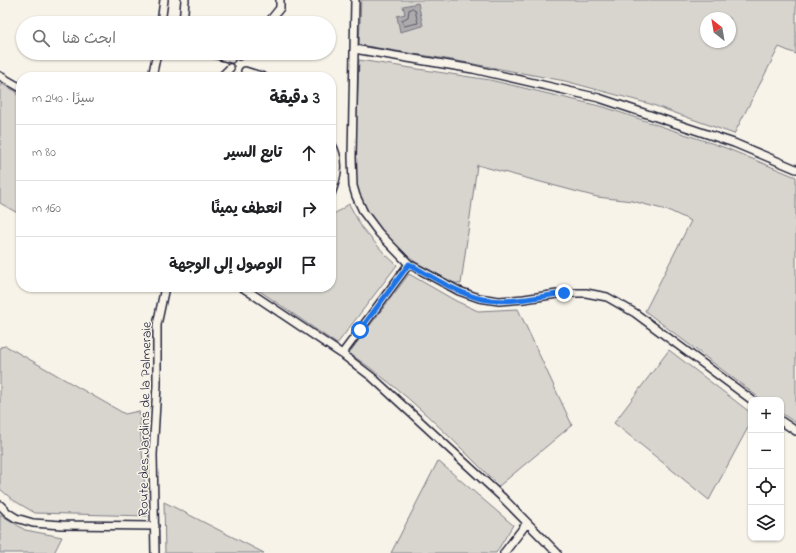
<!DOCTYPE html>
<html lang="ar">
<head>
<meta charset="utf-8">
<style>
  body { margin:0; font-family:"Indie Flower","Playpen Sans Arabic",sans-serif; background:#f6f6f6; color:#202124; direction:rtl }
  .controls { position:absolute; right:12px; bottom:12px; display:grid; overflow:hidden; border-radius:8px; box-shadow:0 1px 3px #0004 }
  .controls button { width:36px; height:36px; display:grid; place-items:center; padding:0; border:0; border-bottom:1px solid #e0e0e0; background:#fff; color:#202124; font:20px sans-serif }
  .compass { position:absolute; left:700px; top:12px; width:36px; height:36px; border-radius:50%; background:#fff; box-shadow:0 1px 3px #0004; rotate:329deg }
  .stop { position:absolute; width:12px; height:12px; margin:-9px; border:3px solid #1a73e8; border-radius:50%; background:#fff }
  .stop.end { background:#1a73e8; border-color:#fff; box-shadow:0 1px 4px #0008 }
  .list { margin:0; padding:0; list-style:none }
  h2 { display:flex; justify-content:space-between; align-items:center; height:52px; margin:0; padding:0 16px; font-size:17px }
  h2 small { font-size:13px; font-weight:400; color:#757577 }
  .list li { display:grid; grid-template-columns:26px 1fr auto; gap:12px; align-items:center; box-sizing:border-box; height:56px; padding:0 16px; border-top:1px solid #e0e0e0 }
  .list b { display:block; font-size:15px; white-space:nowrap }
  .list em { font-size:13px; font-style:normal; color:#757577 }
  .icon { flex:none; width:22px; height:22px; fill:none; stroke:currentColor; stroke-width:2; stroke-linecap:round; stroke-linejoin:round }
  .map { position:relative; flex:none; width:796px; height:553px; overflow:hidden; direction:ltr }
  .search { position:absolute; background:#fff; box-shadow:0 1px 3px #0004; left:16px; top:16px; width:320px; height:44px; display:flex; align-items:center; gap:10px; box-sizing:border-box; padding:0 14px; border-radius:22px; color:#757577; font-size:15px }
  .panel { position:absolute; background:#fff; box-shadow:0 1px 3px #0004; left:16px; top:72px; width:320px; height:220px; border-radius:16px; direction:rtl }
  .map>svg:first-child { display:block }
</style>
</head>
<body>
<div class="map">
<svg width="796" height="553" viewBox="0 0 796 553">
  <rect width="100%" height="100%" fill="#f7f3e8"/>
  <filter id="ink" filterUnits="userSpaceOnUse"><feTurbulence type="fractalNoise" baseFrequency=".025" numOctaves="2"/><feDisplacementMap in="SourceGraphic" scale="8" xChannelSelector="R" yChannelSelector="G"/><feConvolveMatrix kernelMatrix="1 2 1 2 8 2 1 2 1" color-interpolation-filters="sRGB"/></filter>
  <g filter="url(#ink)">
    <path fill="#d8d5cf" stroke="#7d7c85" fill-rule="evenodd" d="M361,0h435v54l-17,-7 -45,87 -84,-30 -85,-23 -113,-21 -93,-15zM706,18h24v24h-24z
      M359,60l131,20 114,27 122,41 70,29v246l-15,-10v-13h-19l-117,-89 46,-90 -21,-10 -38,-10 -35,-4 -120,-32 -16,119 -10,-2 -35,-19 -23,-20 -25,-29 -11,-21 -2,-30z
      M0,83l17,9v3l4,3v117l-21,-12z
      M349,204l13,24 23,26 12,11 -60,79 -83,-57h77v-71z
      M409,274l47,27 22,10 40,-2 54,116 -73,61c-47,-47 -94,-96 -150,-133z
      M6,346l119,68 14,-3 8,105 -112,-3 -22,-13 -13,-11v-142z
      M669,350l82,63v9l-42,78 -95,-77z
      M438,461l75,64 -17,28h-105z
      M164,502l100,51h-99z
      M0,514l25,16 37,7 -8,16h-54z"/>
    <path fill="#aeabad" stroke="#76747f" d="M418,3l5,23 -23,6 -3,-16 8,-2 -2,-8z"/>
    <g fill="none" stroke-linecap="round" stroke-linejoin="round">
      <path stroke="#5a5969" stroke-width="1" d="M413,8l2,2 3,13 -14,3 -2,-6 6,-3 1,-7z"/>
      <defs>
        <path id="minor" d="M355,0l-3,157 1,29 3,10 8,17 15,20 30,31 50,27 20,7 20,3 25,-2 40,-6h22l21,4 28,16 117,87
          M161,23l3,-23
          M183,23l2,-23
          M268,23l12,-15v-8
          M354,49l119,20 126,29 135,45 62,26
          M210,53l21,6
          M239,56l3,-3
          M245,71l19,6
          M0,76l21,12
          M152,77l5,-24
          M221,77l9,-9
          M331,143c10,17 7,33 0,51
          M242,287l100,67 30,23 131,121 54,55
          M342,354l67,-90
          M781,421l15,10
          M0,505l8,8 8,5 17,5 29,2 93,1
          M155,553l-2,-98 4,-70v-60l8,-38
          M504,553l23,-30"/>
      </defs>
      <use href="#minor" stroke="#22223b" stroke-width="10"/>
      <use href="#minor" stroke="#f7f3e8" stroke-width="7"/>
    </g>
  </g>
  <g fill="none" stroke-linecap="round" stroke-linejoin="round" filter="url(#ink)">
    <path stroke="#1a73e8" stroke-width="5" d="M360,330l49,-66c22,12 44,27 69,34 27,7 58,-1 86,-5"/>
  </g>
  <g text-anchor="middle" stroke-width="3" stroke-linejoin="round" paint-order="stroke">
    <g font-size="14" fill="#22223b" stroke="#f7f3e8">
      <text transform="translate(144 419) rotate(-89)" y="5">Route des Jardins de la Palmeraie</text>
    </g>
  </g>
</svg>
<div class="controls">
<button>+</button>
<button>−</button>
<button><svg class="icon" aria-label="locate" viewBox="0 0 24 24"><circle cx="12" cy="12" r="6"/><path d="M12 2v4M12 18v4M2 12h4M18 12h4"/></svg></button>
<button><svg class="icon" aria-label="layers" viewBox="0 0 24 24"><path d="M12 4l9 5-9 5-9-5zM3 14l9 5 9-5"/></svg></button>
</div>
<svg class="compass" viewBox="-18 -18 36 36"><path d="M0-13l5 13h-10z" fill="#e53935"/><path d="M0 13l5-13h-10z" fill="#757577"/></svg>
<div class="stop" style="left:360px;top:330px"></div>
<div class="stop end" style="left:564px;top:293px"></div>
<div class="search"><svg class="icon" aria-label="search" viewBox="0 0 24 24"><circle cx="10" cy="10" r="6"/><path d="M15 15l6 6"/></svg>ابحث هنا</div>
<section class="panel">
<h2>3 دقيقة<small>سيرًا · 240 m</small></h2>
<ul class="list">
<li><svg class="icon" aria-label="ahead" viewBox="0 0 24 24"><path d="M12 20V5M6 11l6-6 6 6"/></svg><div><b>تابع السير</b></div><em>80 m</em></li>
<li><svg class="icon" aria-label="right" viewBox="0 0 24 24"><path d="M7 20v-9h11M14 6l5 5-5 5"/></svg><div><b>انعطف يمينًا</b></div><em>160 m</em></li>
<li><svg class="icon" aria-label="arrive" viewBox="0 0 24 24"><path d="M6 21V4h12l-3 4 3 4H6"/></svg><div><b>الوصول إلى الوجهة</b></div></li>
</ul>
</section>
</div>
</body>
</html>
